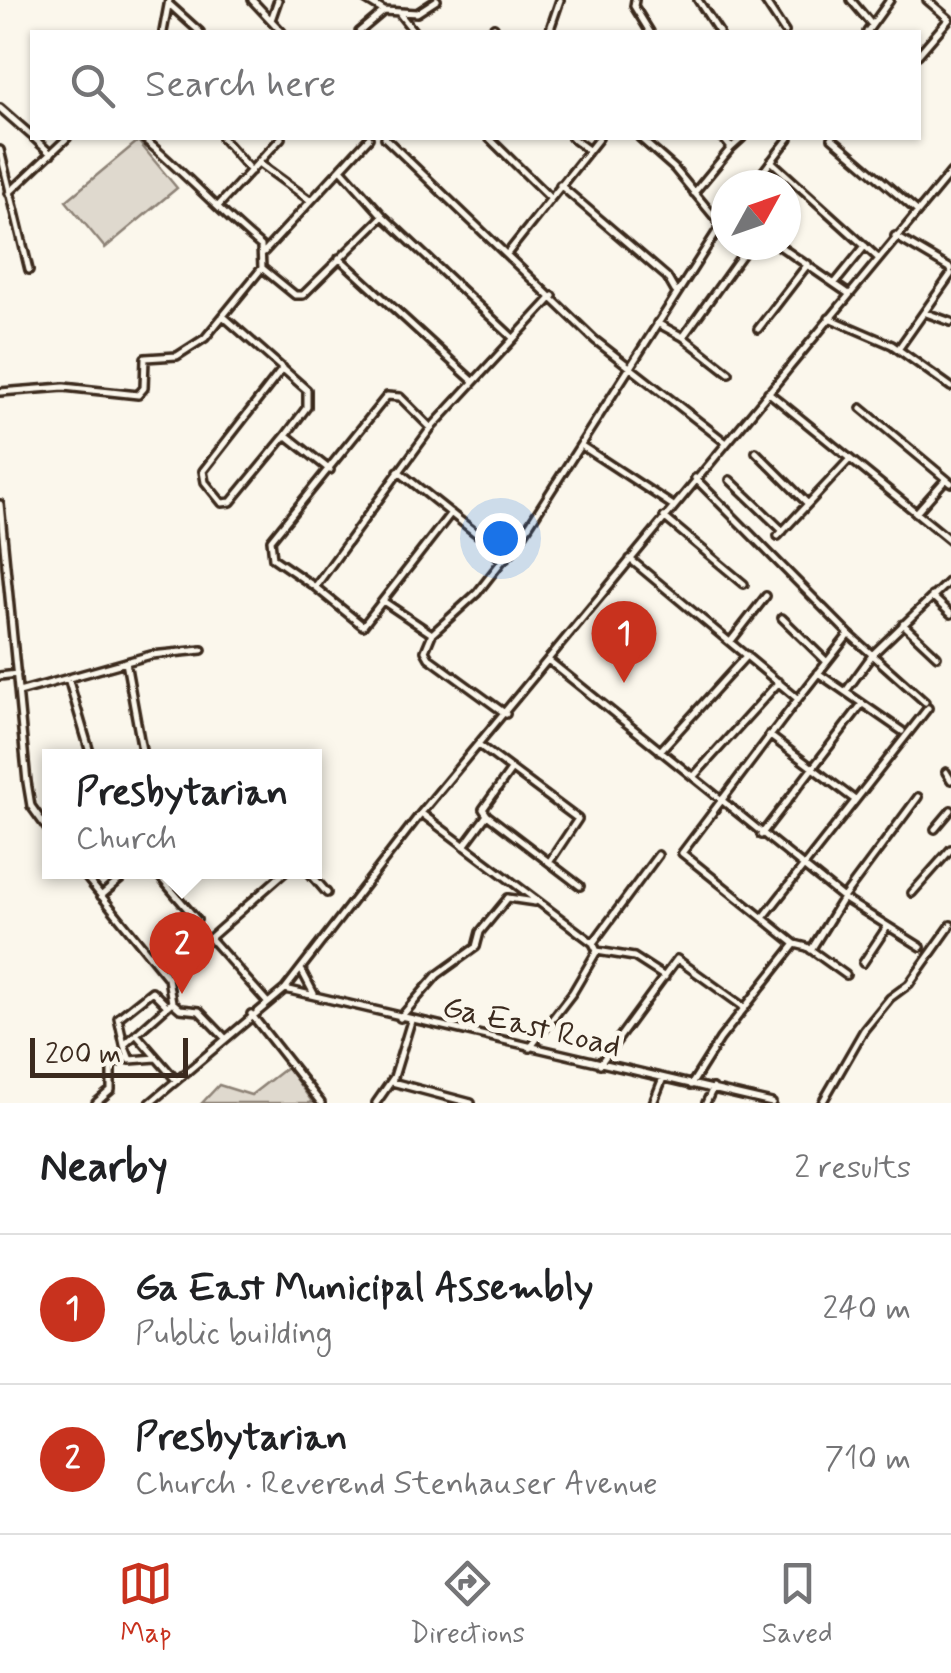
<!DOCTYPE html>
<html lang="en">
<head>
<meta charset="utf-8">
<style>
  body { margin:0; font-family:Mynerve,sans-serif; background:#f6f6f6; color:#202124 }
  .compass { position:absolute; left:711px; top:170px; width:90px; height:90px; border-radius:50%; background:#fff; box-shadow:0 2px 8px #0004; rotate:50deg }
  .scale { position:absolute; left:30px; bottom:25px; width:158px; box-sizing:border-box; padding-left:10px; border:5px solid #3b2a1e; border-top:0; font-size:28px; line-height:35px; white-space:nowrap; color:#3b2a1e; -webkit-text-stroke:8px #fbf7ec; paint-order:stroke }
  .you { position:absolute; left:500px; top:538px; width:35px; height:35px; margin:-25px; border:8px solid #fff; border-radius:50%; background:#1a73e8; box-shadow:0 0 0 15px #1a73e833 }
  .badge { display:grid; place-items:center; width:65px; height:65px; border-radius:50%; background:#c8321e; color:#fff; font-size:32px; font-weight:700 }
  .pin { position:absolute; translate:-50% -82px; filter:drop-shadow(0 2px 5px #0008) }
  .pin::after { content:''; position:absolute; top:52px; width:35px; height:30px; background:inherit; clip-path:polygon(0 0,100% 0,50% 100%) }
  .popup { position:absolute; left:42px; top:749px; width:280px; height:130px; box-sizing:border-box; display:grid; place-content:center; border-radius:0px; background:#fff; filter:drop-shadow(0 2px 8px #0005); font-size:32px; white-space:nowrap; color:#757577 }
  .popup b { font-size:38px; color:#202124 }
  .popup::after { content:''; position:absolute; left:50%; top:100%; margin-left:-20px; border:20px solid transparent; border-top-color:#fff }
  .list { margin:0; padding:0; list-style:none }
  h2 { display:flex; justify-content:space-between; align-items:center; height:130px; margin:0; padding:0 40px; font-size:42px }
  h2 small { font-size:32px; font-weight:400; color:#757577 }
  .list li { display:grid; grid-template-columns:65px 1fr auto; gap:30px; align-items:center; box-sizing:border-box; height:150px; padding:0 40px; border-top:2px solid #e0e0e0 }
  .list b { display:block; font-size:38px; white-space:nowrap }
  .list p { margin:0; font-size:32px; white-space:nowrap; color:#757577 }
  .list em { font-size:32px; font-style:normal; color:#757577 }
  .icon { flex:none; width:55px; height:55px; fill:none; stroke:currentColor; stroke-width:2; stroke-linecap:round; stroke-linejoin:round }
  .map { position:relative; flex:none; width:951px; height:1103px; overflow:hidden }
  .search { position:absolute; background:#fff; box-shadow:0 2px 8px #0004; left:30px; right:30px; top:30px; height:110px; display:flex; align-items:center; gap:25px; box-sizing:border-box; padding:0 35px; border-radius:0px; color:#757577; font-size:38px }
  .sheet { height:430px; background:#fff }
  nav { display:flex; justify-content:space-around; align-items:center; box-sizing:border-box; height:140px; border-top:2px solid #e0e0e0; background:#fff; font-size:28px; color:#757577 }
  nav a { display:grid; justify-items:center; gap:5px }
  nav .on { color:#c8321e }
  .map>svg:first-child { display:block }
</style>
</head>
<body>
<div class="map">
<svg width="951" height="1103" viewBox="0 0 951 1103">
  <rect width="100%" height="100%" fill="#fbf7ec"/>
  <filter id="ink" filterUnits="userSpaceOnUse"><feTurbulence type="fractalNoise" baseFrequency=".01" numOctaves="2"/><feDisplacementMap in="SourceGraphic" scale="20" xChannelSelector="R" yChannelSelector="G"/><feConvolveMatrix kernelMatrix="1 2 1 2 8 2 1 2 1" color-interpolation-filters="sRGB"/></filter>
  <g filter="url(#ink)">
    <path fill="#dfd9ce" stroke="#8d8276" stroke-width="2.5" d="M138,141l39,47 -72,60 -39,-47z
      M287,1067l26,36h-111l17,-18 32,10z"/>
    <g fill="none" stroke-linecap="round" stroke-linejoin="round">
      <defs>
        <path id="minor" d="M252,0l30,32
          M366,0l18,11
          M635,0l-1,6 16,26
          M698,0l21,32
          M764,0l21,32
          M851,0l21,25
          M927,0l22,19
          M169,4l31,28
          M399,13l15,19
          M271,20l7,-20
          M163,32l6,-32
          M359,32l25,-21 33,2 20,-13
          M488,32l6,-5
          M549,32l11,-32
          M867,32l23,-32
          M918,55l31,-36
          M0,108l32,28
          M34,138l17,16
          M222,138l29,33
          M385,138l210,202 130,102
          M489,138l61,60
          M572,138l15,11
          M832,138l85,73
          M731,148l11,-10
          M0,150l29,120
          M771,161l107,97
          M259,163l52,38
          M342,170l41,46 129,121
          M560,185l107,92 8,14
          M753,185l36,-47
          M9,193l58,-55
          M694,193l37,-45 -8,-10
          M219,205l62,-67
          M895,236l56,33
          M778,245l71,49
          M264,252l105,-114
          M507,254l92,-116
          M339,258l134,123
          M262,268l33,27h8l79,-78
          M835,283l30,-37
          M926,313l25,9
          M223,316l84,74v17l-21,28 44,35
          M829,318l63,27 59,42
          M657,323l26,14 66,-92
          M758,329l50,-65
          M683,337l46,36
          M899,348l52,-74
          M283,368l-80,103 2,11 17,21 9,-1 55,-67
          M0,392l64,-5 74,8 6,-7 1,-30 32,-2 28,-18 57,-70 -1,-22c-41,-34 -76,-73 -118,-108
          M768,392l183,149
          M861,408l90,75
          M431,428l-31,-31 -13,-1 -116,144 2,18 42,29 116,-159 122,-132
          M582,446l90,59
          M756,452l52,52
          M398,471l84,67 20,23 10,-9 209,-327 -47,-57 -34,-30
          M695,478l154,156 76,68
          M730,480l53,51
          M0,504l27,278 4,24 18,25
          M916,513l30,-34
          M664,517l80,67
          M778,536l71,-76
          M630,559l168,140 -116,154 113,91
          M315,587l48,39 88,-113
          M932,596l19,18
          M383,601l49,33 45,-41 25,-32
          M782,618l44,43
          M903,624l34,32
          M432,634l-7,17 4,7 77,56
          M731,641l35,-45
          M548,660l295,238 78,49
          M126,662l17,94
          M818,673l84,58
          M0,676l17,-2
          M68,678l23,78
          M846,691l27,-37 78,-75
          M19,692l132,-37 51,-5
          M798,699l51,-65
          M769,735l86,65
          M479,745l99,74 -28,42
          M660,751l87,-96
          M946,772l5,8
          M694,776l85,-94
          M421,813l172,130
          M487,815l93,71
          M935,829l16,-19
          M761,835l101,-131
          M464,846l23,-31 -4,-6 28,-39
          M82,872l86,106 4,24 8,7 19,2 26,27
          M309,872l18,21
          M912,893l39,-44
          M101,896l28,-24
          M508,898l27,4
          M763,918l165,-210
          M210,938l75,-66
          M169,947l15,15
          M811,950l32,-52 75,-101
          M597,951l37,6 31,20
          M155,960l42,-40 -41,-48
          M863,963l24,-36
          M302,971l12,23
          M168,978l42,-40 57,64
          M285,989l136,-176 530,-641
          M251,1014l70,89
          M400,1018l37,-43 39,-28 4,-15 28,-34
          M136,1034l40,46
          M124,1045l-6,-27 34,-27 15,15
          M530,1048l43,-56 24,-41 -4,-8 65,-88
          M157,1058l-27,2 -6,-15 48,-43
          M600,1064l77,-105 68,49
          M392,1082l79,21
          M691,1085l29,-46 75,-95 12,3 39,28
          M96,1103l15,-13v-25l17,-8
          M150,1103l135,-114 487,114
          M376,1103l18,-26 17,-56
          M653,1103l10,-25
          M706,1103l7,-15
          M822,1103l42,-73 26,-32 19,-14 42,-59"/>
      </defs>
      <use href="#minor" stroke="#3b2a1e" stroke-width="12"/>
      <use href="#minor" stroke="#fbf7ec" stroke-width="5"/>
    </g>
  </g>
  <g text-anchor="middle" stroke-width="10" stroke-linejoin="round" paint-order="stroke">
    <g font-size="32" fill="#3b2a1e" stroke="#fbf7ec">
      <text transform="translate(532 1025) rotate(13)" y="11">Ga East Road</text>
    </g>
  </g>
</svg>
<svg class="compass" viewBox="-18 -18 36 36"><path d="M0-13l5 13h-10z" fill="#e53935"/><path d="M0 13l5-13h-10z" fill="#757577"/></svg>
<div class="scale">200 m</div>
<div class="you"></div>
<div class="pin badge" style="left:624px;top:683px">1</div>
<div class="pin badge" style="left:182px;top:994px">2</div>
<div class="popup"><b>Presbytarian</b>Church</div>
<div class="search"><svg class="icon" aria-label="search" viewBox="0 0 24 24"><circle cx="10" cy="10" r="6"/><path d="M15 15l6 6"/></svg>Search here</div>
</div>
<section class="sheet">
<h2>Nearby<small>2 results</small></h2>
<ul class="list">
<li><span class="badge">1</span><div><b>Ga East Municipal Assembly</b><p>Public building</p></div><em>240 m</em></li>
<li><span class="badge">2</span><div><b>Presbytarian</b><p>Church · Reverend Stenhauser Avenue</p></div><em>710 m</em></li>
</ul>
</section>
<nav>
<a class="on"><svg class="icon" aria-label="map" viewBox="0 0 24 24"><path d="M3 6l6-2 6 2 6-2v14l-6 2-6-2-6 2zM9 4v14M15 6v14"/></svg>Map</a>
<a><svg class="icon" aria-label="directions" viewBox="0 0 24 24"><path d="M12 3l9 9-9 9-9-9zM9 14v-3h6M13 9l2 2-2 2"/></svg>Directions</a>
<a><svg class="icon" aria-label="saved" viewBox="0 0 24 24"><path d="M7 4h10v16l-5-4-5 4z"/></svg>Saved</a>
</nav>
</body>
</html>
